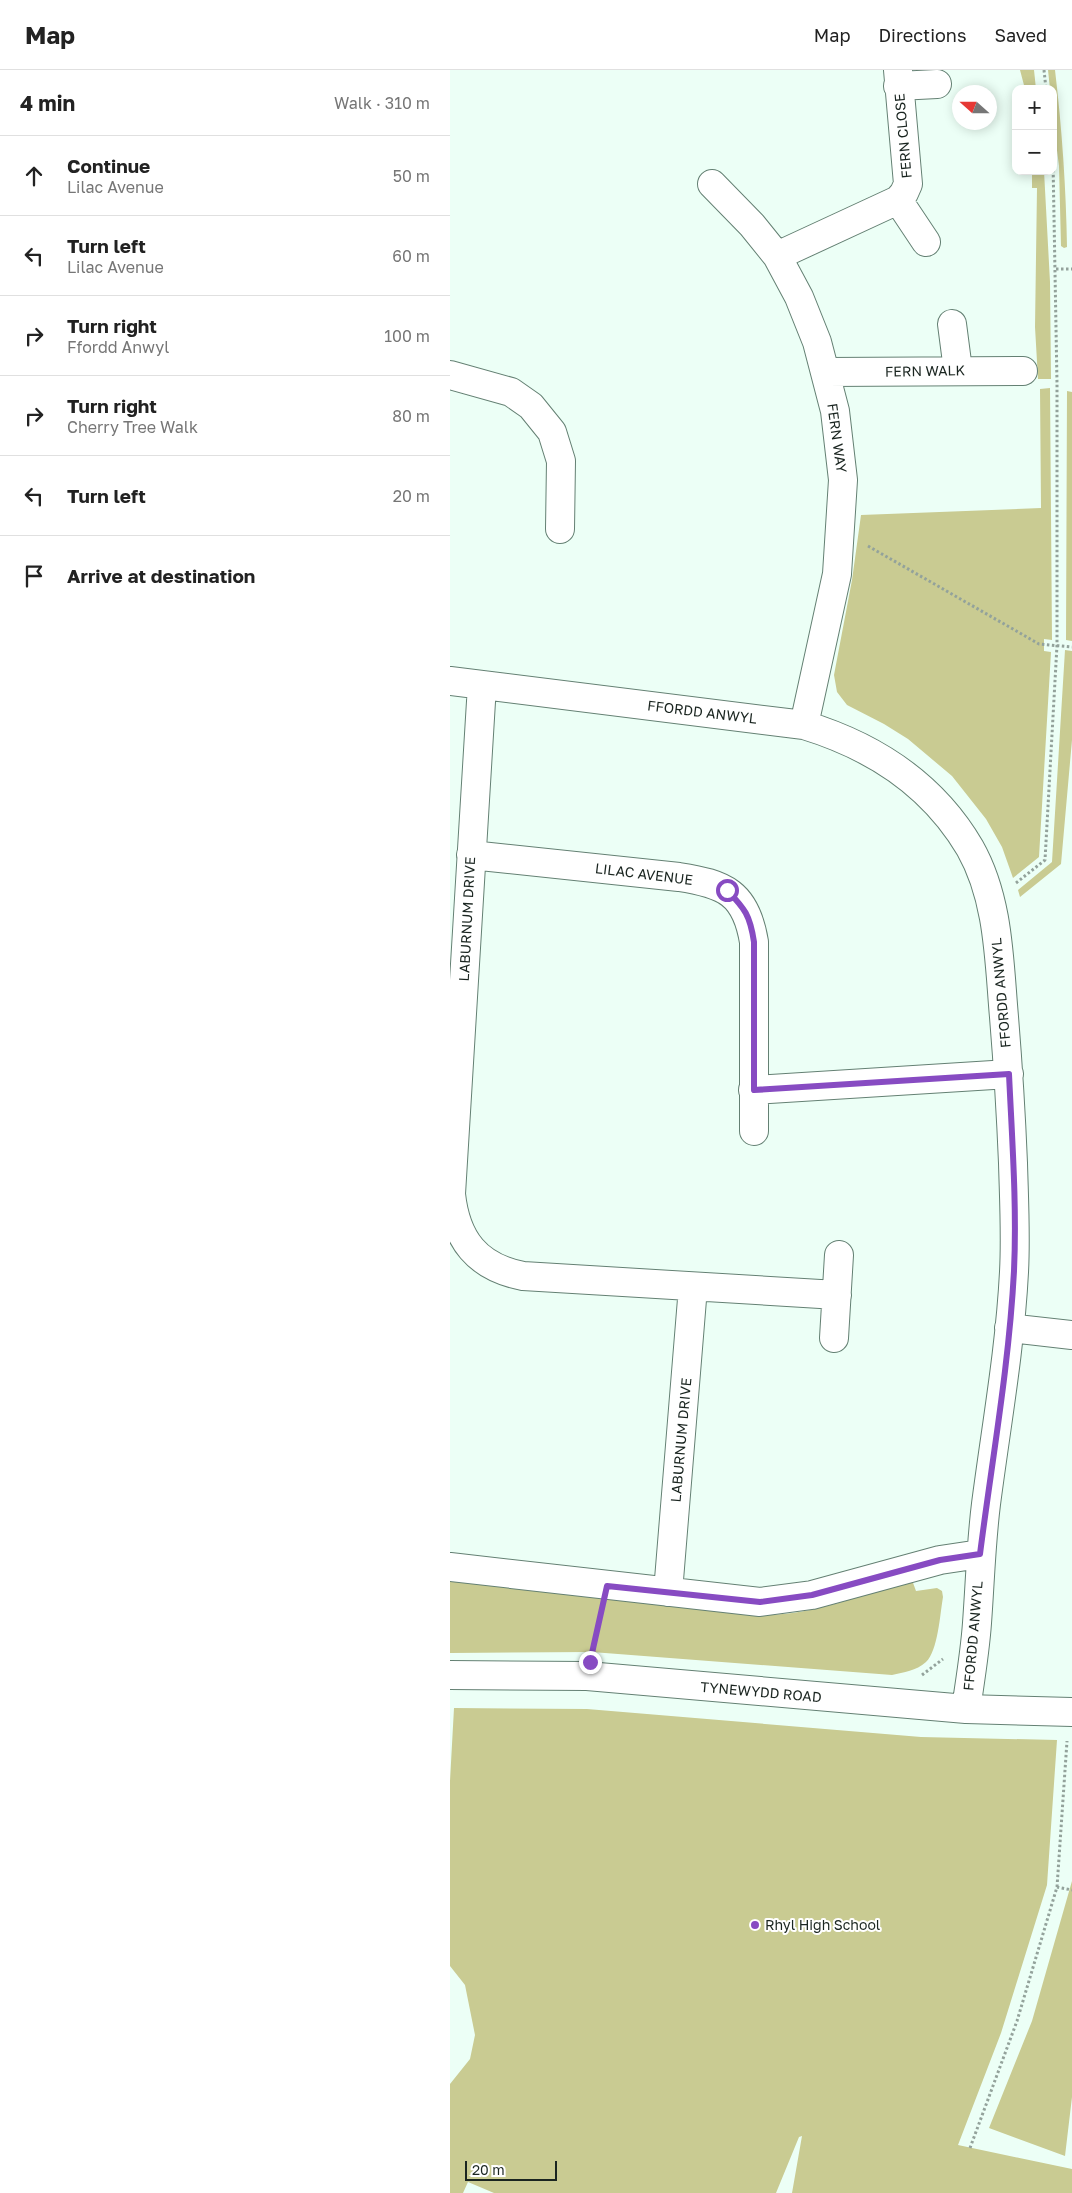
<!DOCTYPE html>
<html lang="en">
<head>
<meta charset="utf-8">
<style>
  body { margin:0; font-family:"Golos Text",sans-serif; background:#f6f6f6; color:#222 }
  .controls { position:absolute; right:15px; top:15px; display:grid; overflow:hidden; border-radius:10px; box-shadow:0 2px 12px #0003 }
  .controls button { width:45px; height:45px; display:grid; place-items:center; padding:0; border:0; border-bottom:1px solid #e0e0e0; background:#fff; color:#222; font:25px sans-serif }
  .compass { position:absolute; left:502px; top:15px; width:45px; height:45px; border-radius:50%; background:#fff; box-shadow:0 2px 12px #0003; rotate:291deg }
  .scale { position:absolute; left:15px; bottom:12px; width:92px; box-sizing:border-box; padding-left:5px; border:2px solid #1a2520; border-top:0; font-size:14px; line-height:18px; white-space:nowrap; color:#1a2520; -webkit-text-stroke:4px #fff; paint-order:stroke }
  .stop { position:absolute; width:15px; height:15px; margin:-11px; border:4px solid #874bc2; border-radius:50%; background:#fff }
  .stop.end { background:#874bc2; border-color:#fff; box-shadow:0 1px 5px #0008 }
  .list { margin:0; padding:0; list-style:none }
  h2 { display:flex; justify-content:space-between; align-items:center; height:65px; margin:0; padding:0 20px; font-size:21px }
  h2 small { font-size:16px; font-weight:400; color:#767676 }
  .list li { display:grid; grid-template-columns:32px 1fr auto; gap:15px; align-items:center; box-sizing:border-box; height:80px; padding:0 20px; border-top:1px solid #e0e0e0 }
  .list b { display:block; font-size:19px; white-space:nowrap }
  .list p { margin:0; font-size:16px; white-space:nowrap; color:#767676 }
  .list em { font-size:16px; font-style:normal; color:#767676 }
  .icon { flex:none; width:28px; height:28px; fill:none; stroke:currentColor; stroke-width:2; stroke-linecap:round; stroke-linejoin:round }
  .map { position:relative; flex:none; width:622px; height:2123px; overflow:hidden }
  header { display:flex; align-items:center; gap:30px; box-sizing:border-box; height:70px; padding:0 25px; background:#fff; border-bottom:1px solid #e0e0e0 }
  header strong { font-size:24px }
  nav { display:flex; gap:28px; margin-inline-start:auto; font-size:18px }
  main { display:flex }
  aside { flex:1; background:#fff }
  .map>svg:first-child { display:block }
</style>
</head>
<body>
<header>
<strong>Map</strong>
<nav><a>Map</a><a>Directions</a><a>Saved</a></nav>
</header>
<main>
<aside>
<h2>4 min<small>Walk · 310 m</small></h2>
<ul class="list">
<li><svg class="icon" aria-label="ahead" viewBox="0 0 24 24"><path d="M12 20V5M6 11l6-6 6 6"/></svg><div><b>Continue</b><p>Lilac Avenue</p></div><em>50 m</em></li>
<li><svg class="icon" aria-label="left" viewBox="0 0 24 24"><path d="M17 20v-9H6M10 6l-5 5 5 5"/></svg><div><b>Turn left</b><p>Lilac Avenue</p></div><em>60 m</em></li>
<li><svg class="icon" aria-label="right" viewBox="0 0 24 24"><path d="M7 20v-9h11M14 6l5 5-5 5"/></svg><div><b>Turn right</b><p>Ffordd Anwyl</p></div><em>100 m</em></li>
<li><svg class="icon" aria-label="right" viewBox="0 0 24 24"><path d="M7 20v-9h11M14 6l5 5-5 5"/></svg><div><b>Turn right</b><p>Cherry Tree Walk</p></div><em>80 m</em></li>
<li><svg class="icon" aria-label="left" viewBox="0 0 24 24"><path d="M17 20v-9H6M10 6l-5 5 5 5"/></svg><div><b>Turn left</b></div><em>20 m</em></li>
<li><svg class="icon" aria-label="arrive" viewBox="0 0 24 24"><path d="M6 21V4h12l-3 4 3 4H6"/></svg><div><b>Arrive at destination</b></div></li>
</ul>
</aside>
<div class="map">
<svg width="622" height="2123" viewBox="0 0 622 2123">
  <rect width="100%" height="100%" fill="#ecfff6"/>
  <path fill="#c9cb92" d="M570,0h14l2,19h-11z
    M598,0h7c7,59 11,118 12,177l-3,1 -3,-2 -2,-80 -6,-47v-30h-3z
    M582,101h12l6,111 1,97h-13l-3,-52 2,-139h-5z
    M600,318l2,252 -8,-1v12l7,1 -12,205 -26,21 -11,-31 -16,-28 -34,-43 -44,-37 -24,-15 -37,-19 -10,-13 -3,-17 18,-95 9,-65 180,-7 -1,-119z
    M617,321l5,1v249l-6,-1z
    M615,580l7,1v89l-11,124 -41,33 -2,-7 34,-28z
    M0,1506l314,39c51,0 100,-21 148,-35l4,11 21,-3 5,3 1,6c-3,17 -5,54 -17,65 -10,9 -22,10 -34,13l-300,-23 -142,1z
    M4,1638l133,1 334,28 136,3 -10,145 -46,148 -43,112 114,24v24h-280l10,-57 -3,1 -23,56h-282l-26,-11 -5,11h-13v-109l20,-25 5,-24 -10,-50 -15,-19v-185z
    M622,1811v216l-7,59 -76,-28 43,-107z"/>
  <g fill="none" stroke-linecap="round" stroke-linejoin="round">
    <defs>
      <path id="minor" d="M448,16l39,-2
        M262,114l40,41 25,31 22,41 18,45 18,69 8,69 -6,94 -33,151
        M448,130l28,42
        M327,186l121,-56 6,-7 4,-9 -10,-114
        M502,254l6,46
        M376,302l197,-1
        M0,305l61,17 20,14 21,26 9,29 -1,68
        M0,611l354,44c69,21 129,60 166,123 29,51 29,112 34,169 4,49 7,97 9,146 1,37 3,73 1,109 -4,78 -18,155 -28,232 -5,40 -6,79 -9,119 -2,29 -7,58 -11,86
        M32,615l-31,509c5,46 26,73 72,82l314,19
        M21,785l208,22c46,7 67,16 75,65v189
        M303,1020l256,-16
        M559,1258l63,7
        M384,1268l5,-83
        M0,1497l310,35 52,-7 128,-35 40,-6
        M218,1522l25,-305
        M0,1605l137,1 379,33 106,3"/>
    </defs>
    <use href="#minor" stroke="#648073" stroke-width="30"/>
    <path stroke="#93a29b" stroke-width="3" stroke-dasharray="2.5 2.5" stroke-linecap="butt" d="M594,0l2,19
      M606,199h16
      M418,476l171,98 33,3
      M566,813l29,-23 12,-215v-262l-4,-222
      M143,1577l7,-33
      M472,1605l21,-16
      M607,1817l10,-146
      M520,2078l47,-127 40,-134 15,3"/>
    <use href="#minor" stroke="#fff" stroke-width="28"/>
  </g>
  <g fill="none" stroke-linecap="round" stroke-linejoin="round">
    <path stroke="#874bc2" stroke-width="6" d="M140,1592l17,-76 153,16 52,-7 128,-35 40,-6c12,-94 29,-188 34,-283 3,-65 -2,-132 -5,-197l-255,16v-148c-4,-27 -9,-33 -27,-52"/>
  </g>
  <circle fill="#874bc2" stroke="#fff" stroke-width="2" cx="305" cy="1855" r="5"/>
  <g text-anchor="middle" stroke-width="4" stroke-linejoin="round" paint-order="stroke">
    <g font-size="14" fill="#1a2520" stroke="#fff">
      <text transform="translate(453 66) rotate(-95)" y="5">FERN CLOSE</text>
      <text transform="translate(475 301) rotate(-1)" y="5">FERN WALK</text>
      <text transform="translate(387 368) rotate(82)" y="5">FERN WAY</text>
      <text transform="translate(252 642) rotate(7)" y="5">FFORDD ANWYL</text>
      <text transform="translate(194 804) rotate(7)" y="5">LILAC AVENUE</text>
      <text transform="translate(17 849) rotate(-87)" y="5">LABURNUM DRIVE</text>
      <text transform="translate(551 923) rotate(-95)" y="5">FFORDD ANWYL</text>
      <text transform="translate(231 1370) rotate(-85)" y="5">LABURNUM DRIVE</text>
      <text transform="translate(523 1566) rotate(-85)" y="5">FFORDD ANWYL</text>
      <text transform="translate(311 1622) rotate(5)" y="5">TYNEWYDD ROAD</text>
    </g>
    <g font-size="14" fill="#1a2520" stroke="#fff" text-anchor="start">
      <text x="315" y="1860">Rhyl High School</text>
    </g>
  </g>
</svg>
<div class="controls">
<button>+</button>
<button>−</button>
</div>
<svg class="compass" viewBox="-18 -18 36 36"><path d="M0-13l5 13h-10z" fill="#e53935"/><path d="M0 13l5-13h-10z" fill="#767676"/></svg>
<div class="scale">20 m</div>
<div class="stop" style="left:277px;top:820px"></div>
<div class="stop end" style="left:140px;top:1592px"></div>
</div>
</main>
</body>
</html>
